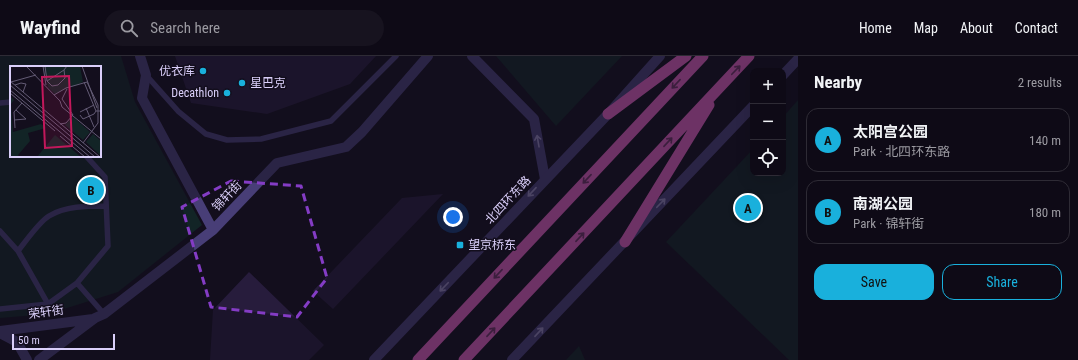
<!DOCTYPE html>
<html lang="en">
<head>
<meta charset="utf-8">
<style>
  body { margin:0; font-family:"Roboto Condensed","Noto Sans SC",sans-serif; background:#17131f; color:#f1f3f6 }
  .controls { position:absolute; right:12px; top:12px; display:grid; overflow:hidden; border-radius:8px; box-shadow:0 4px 16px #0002 }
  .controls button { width:36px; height:36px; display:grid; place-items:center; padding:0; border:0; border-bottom:1px solid #2e2b35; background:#0e0a16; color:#f1f3f6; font:20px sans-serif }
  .scale { position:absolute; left:12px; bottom:10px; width:103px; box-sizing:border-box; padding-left:4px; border:2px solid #dacffa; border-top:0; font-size:11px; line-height:14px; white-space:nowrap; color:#dacffa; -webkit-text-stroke:3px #130e1d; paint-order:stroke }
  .you { position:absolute; left:453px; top:161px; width:14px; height:14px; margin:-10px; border:3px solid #fff; border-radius:50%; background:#1a73e8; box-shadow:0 0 0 6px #1a73e833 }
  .badge { display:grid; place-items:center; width:26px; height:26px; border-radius:50%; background:#19b0dc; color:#111; font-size:13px; font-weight:700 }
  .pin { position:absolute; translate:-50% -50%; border:2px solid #fff; box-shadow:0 1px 4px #0006 }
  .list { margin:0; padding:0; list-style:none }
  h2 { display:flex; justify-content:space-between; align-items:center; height:52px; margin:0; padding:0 16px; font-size:17px }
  h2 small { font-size:13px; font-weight:400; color:#9b9aa1 }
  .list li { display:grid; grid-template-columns:26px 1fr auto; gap:12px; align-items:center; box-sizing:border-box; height:64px; margin:0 8px 8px; padding:0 8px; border:1px solid #2e2b35; border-radius:12px }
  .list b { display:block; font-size:15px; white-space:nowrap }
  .list p { margin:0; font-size:13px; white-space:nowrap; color:#9b9aa1 }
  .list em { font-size:13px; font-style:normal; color:#9b9aa1 }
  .actions { display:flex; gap:8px; padding:12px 16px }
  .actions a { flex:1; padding:9px 0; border:1px solid #19b0dc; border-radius:12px; text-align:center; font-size:14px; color:#19b0dc }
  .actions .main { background:#19b0dc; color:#111 }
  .icon { flex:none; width:22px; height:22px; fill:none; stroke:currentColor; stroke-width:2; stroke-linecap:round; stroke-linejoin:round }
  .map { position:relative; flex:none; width:798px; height:304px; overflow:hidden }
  header { display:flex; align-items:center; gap:24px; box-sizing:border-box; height:56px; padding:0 20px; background:#0e0a16; border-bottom:1px solid #2e2b35 }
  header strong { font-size:19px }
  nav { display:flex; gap:22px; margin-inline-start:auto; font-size:14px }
  .search { width:280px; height:36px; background:#17131f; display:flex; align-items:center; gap:10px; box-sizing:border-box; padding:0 14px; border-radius:22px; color:#9b9aa1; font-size:15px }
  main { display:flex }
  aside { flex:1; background:#0e0a16 }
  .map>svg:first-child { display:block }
</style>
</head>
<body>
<header>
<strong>Wayfind</strong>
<div class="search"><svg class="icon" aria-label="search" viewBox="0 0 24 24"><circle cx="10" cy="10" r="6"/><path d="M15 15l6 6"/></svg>Search here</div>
<nav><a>Home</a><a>Map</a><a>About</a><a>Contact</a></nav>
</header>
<main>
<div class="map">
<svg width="798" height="304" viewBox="0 0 798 304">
  <rect width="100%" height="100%" fill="#130e1d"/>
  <path fill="#122426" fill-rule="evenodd" d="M0,0h121l14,46 67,123 -84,67 -70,22 -48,4zM11,11h89v89h-89z
    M496,0h126l-66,70z
    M798,44v260h-9l-123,-118 87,-93v24h30v-56z
    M579,290l6,14h-19z"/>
  <path fill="#271c3c" d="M175,0h201l-26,28 -83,30 -76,-11z
    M443,138l-110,115 -20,-18 89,-93z
    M249,216l75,73 -15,15h-99l3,-50z"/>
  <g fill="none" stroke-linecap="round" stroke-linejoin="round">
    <path stroke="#483e77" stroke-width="5.5" d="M146,19l32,36 28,23 21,6 34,-1 70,-18 65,-65
      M0,47l11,-1
      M0,175l18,20 30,53
      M18,195c8,-10 21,-29 31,-35 16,-10 38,-10 57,-10
      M77,227l27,31
      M0,253l48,-5 29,-21 31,-37 -3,-69 -19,-21"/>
    <path stroke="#483e77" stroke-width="10" d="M140,0l6,19 -4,23 71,132
      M472,0l62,63 11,60
      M0,275l93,-12
      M0,277l17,9 10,18
      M39,304l56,-42 9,-4 109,-84 64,-67 69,-16 16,-15 66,-76"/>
    <path stroke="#483e77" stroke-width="10" d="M783,19l15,-16
      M374,304l234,-246 52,-58
      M512,304l241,-254"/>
    <path stroke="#dc5dbd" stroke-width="11" d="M608,58l78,-58
      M625,186l84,-137
      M418,304l285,-304
      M464,304l285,-304"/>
  </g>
  <defs><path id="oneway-shaft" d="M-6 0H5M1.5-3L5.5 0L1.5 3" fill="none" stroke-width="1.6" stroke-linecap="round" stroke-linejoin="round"/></defs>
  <g stroke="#6d3265">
    <use href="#oneway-shaft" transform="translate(736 14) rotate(-46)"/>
    <use href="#oneway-shaft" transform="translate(676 28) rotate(133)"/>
    <use href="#oneway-shaft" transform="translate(668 86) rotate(-47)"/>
    <use href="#oneway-shaft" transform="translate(587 123) rotate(133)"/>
    <use href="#oneway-shaft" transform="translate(580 181) rotate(-47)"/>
    <use href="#oneway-shaft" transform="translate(498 218) rotate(133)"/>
    <use href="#oneway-shaft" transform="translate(491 276) rotate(-47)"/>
  </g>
  <g stroke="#9186b8">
    <use href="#oneway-shaft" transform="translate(538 85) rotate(-100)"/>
    <use href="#oneway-shaft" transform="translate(532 136) rotate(133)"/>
    <use href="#oneway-shaft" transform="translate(661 147) rotate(-46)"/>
    <use href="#oneway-shaft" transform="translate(444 231) rotate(134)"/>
    <use href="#oneway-shaft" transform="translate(539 276) rotate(-47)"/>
  </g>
  <path d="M0 0H798V304H0ZM231,125l70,5 26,92 -30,39 -86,-10 -29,-100z" fill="#130e1d" fill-opacity=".55" fill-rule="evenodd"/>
  <path fill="none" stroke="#843cc5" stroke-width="3" stroke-dasharray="8 5" stroke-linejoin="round" d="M231,125l70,5 26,92 -30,39 -86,-10 -29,-100z"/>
  <g fill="#19b0dc" stroke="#130e1d" stroke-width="1.5">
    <circle cx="203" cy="15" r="4"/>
    <circle cx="242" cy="27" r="4"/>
    <circle cx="227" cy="37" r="4"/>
    <rect x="456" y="185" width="8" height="8" rx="2"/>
  </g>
  <g text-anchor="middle" stroke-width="3" stroke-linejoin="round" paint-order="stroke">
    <g font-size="12" fill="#dacffa" stroke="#130e1d" text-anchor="end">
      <text x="195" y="19">优衣库</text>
      <text x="250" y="31" text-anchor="start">星巴克</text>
      <text x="219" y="41">Decathlon</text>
      <text x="468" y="193" text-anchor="start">望京桥东</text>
    </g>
    <g font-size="12" fill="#dacffa" stroke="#130e1d">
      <text transform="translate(227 140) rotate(-46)" y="4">锦轩街</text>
      <text transform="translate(508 144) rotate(-47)" y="4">北四环东路</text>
      <text transform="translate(46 256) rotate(-8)" y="4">荣轩街</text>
    </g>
  </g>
  <g transform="translate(10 10)">
    <rect width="91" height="91" fill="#130e1d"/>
    <path d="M34,0h36l3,16 -28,12 -7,-7zM0,30l4,4 -3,4 2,28 28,-8 5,4 -18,5 2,8 -12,14 2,2h-10zM63,51l17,15 -7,8 -18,-15zM83,68l8,7v15l-15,-14zM45,69l26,22h-44z" fill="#122426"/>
    <path fill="none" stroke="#635b75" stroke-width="1" d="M16,0l34,35 2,6 39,32M33,0l3,19M35,0l2,15 5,5 6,-1 7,-7 -1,-8 3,-4M72,0l15,42M0,15l90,76M37,15l17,-11M1,16l25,-7M74,16l12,29M0,19l85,72M5,19l6,-2 5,1 -3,8M57,23l-5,10 11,16M0,24l80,67M0,27l45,38M44,29l12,-7 21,-6M76,42l8,19M70,46l14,-7M70,49l3,4 11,-5 2,-3h5M4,54l12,-1 -10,-9M50,58l6,-1 7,-8M5,62l-1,-16 8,-9M50,70l25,21M73,77l15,-20v-18l-11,-23"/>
    <path fill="#c2185b" fill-opacity="0.15" stroke="#c2185b" stroke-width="2" d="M59,10l3,70 -27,2 -3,-71z"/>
    <rect width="91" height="91" fill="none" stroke="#dacffa" stroke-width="2"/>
  </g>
</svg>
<div class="controls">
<button>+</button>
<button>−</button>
<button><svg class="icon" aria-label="locate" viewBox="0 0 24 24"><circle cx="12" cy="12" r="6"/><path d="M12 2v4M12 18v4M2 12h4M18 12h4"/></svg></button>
</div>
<div class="scale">50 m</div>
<div class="you"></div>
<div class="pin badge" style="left:748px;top:152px">A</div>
<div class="pin badge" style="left:91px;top:134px">B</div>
</div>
<aside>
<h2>Nearby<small>2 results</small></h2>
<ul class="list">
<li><span class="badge">A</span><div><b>太阳宫公园</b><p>Park · 北四环东路</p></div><em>140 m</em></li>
<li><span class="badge">B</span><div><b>南湖公园</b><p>Park · 锦轩街</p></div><em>180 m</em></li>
</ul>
<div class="actions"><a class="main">Save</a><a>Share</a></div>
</aside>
</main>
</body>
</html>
